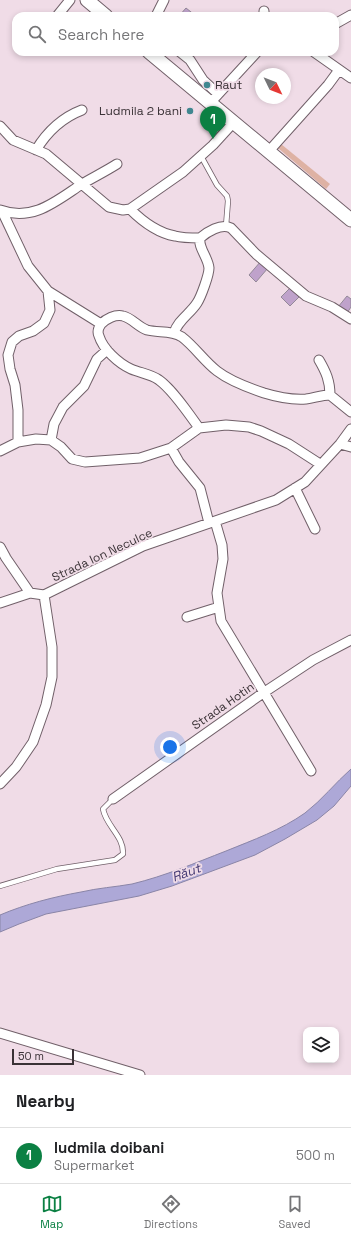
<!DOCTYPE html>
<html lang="en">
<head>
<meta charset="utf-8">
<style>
  body { margin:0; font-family:"Space Grotesk",sans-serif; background:#f6f6f6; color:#202124 }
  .controls { position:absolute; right:12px; bottom:12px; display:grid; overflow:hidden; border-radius:8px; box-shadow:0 2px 6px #0003 }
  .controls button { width:36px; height:36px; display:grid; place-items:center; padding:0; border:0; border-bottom:1px solid #e0e0e0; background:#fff; color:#202124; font:20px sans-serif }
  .compass { position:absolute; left:255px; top:68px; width:36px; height:36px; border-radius:50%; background:#fff; box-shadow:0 2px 6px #0003; rotate:133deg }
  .scale { position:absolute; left:12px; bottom:10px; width:62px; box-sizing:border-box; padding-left:4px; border:2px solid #3a3236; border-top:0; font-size:11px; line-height:14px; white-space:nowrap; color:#3a3236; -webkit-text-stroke:3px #f0dce7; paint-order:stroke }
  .you { position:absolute; left:170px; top:747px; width:14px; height:14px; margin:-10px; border:3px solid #fff; border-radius:50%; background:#1a73e8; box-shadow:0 0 0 6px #1a73e833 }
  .badge { display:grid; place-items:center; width:26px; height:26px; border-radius:50%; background:#0b8043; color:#fff; font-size:13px; font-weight:700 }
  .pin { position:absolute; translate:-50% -33px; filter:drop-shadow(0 1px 2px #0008) }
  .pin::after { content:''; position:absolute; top:21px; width:14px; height:12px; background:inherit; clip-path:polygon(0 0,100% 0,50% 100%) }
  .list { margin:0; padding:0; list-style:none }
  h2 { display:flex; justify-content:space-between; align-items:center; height:52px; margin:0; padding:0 16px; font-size:17px }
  h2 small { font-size:13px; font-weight:400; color:#757577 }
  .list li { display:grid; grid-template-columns:26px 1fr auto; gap:12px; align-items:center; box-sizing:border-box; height:56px; padding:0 16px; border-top:1px solid #e0e0e0 }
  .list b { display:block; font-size:15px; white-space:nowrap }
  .list p { margin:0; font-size:13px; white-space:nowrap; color:#757577 }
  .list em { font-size:13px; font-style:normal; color:#757577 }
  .icon { flex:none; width:22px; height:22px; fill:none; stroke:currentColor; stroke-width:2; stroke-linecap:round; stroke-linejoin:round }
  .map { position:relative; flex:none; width:351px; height:1075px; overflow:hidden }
  .search { position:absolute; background:#fff; box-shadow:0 2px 6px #0003; left:12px; right:12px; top:12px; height:44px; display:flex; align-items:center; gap:10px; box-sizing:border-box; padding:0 14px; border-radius:12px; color:#757577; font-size:15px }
  .sheet { height:108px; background:#fff }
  nav { display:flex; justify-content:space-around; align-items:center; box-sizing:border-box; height:56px; border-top:1px solid #e0e0e0; background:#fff; font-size:11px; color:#757577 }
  nav a { display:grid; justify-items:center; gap:2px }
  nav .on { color:#0b8043 }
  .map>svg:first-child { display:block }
</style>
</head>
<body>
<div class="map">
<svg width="351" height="1075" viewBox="0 0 351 1075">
  <rect width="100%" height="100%" fill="#f0dce7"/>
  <path fill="#deb2a4" d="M281,144l49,40 -4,5 -48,-41z"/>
  <path fill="#ada8d7" stroke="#8a85a7" d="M351,769v17l-17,20 -17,14 -32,19 -30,16 -83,31 -33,10 -93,18 -27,10 -19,8v-17c26,-11 53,-18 81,-23 17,-4 34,-5 51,-8 33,-8 63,-21 94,-33 27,-11 55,-21 79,-38 17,-13 30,-30 46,-44z"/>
  <path fill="#bfa2cb" stroke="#938998" d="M186,8l10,8h-17z
    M261,261l7,7 -12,14 -7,-7z
    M290,288l9,9 -9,9 -9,-9z
    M347,296l4,3v8l-4,6 -9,-6z"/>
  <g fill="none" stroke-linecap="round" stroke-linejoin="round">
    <defs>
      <path id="lane" d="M201,156l16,29 10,11 1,5 -2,25
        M0,886l57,-17 58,-9 8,-6c1,-18 -17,-28 -20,-45l10,-10"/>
      <path id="street" d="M264,11v5
        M57,16l13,-16
        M156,16l8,-16
        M335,24l16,-9
        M180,52l10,8 13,20 15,14
        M314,52l37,26
        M211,102l46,-50
        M0,126l13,14 33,14 63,53 14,3 7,-1 53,-37 30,-27 21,-23
        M36,150c11,-18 25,-32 46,-40
        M269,151l59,-66 11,-15
        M130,209c11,11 28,24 45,27 8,2 16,2 25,2
        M0,210c33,12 56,-9 82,-26 12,-7 24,-13 35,-20
        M2,211l26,55 20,25 53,33c-2,3 -4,8 -2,12 4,13 19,27 32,33 9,4 20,5 28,11 14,10 30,34 40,48
        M101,324c5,-5 14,-10 22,-8 9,2 15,11 24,14 11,3 25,0 35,7 13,10 22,24 35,34 13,10 32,17 47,22 13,4 28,7 42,6 8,-1 16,-4 24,-4
        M174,333c4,-13 16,-19 23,-30 4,-6 12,-28 12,-35 -1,-11 -11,-20 -9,-30 7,-6 21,-15 31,-10l25,26 50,42 26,11 19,12
        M319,360c7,12 11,21 11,35l21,17
        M51,440l3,-16 9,-17 21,-21 13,-27 10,-9
        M18,442v-32l-3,-25 -5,-16 -2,-14 4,-13 7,-6 14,-5 11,-8 6,-13 -2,-19
        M340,444l11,3
        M171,448l8,14 21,26 9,35
        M0,451l18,-9 18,-3 15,1 10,7 11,12 13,3 55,-4 31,-10 28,-20 27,-3 23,2 12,4 28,13 31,20
        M295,488l20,41
        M215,521l7,24 1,14 -6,34 4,28 90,150
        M0,547l6,11 24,35
        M0,603l30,-10 14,2 99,-49 133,-46 29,-18 35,-38 11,-15
        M187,617l32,-10
        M0,784l16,-17 17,-25 13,-37 6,-28v-30l-8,-52
        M113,799l150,-106 50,-33 38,-20
        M0,1033l140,42"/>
      <path id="secondary" d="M87,0l19,16
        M149,52l202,168"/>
    </defs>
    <use href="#lane" stroke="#716069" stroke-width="6"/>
    <use href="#street" stroke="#716069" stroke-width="11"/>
    <use href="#secondary" stroke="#716069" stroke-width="15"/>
    <use href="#lane" stroke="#fff" stroke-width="4.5"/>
    <use href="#street" stroke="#fff" stroke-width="9"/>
    <use href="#secondary" stroke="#fff" stroke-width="13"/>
  </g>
  <g fill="#408790" stroke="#f0dce7" stroke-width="1.5">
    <circle cx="207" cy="85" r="4"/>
    <circle cx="190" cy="111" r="4"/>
  </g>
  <g text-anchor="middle" stroke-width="3.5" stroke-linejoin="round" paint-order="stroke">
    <g font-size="12" fill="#3a3236" stroke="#f0dce7" text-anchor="start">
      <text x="215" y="89">Raut</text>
      <text x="182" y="115" text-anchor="end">Ludmila 2 bani</text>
    </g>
    <g font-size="12" fill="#3a3236" stroke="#f0dce7">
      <text transform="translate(102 555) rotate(-25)" y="4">Strada Ion Neculce</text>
      <text transform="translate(223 706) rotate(-35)" y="4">Strada Hotin</text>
    </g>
    <g font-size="13" font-style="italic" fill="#413671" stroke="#f0dce7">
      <text transform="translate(186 872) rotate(-20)" y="5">Răut</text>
    </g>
  </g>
</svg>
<div class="controls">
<button><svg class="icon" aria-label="layers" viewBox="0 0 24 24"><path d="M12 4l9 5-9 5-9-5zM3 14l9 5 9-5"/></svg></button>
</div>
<svg class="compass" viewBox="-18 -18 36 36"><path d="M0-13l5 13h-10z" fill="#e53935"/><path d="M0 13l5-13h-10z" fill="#757577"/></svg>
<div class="scale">50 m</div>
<div class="you"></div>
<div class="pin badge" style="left:213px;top:139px">1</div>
<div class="search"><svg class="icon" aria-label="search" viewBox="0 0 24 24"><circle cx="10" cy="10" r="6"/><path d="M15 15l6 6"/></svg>Search here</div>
</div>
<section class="sheet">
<h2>Nearby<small></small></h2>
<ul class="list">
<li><span class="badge">1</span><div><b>ludmila doibani</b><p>Supermarket</p></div><em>500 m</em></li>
</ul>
</section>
<nav>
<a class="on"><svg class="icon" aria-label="map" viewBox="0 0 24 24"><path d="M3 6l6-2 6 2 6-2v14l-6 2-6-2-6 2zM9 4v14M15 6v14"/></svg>Map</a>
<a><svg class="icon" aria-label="directions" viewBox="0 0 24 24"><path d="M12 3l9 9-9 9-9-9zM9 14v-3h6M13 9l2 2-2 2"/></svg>Directions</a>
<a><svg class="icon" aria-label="saved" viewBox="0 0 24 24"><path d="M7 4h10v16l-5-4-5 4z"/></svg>Saved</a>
</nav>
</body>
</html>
